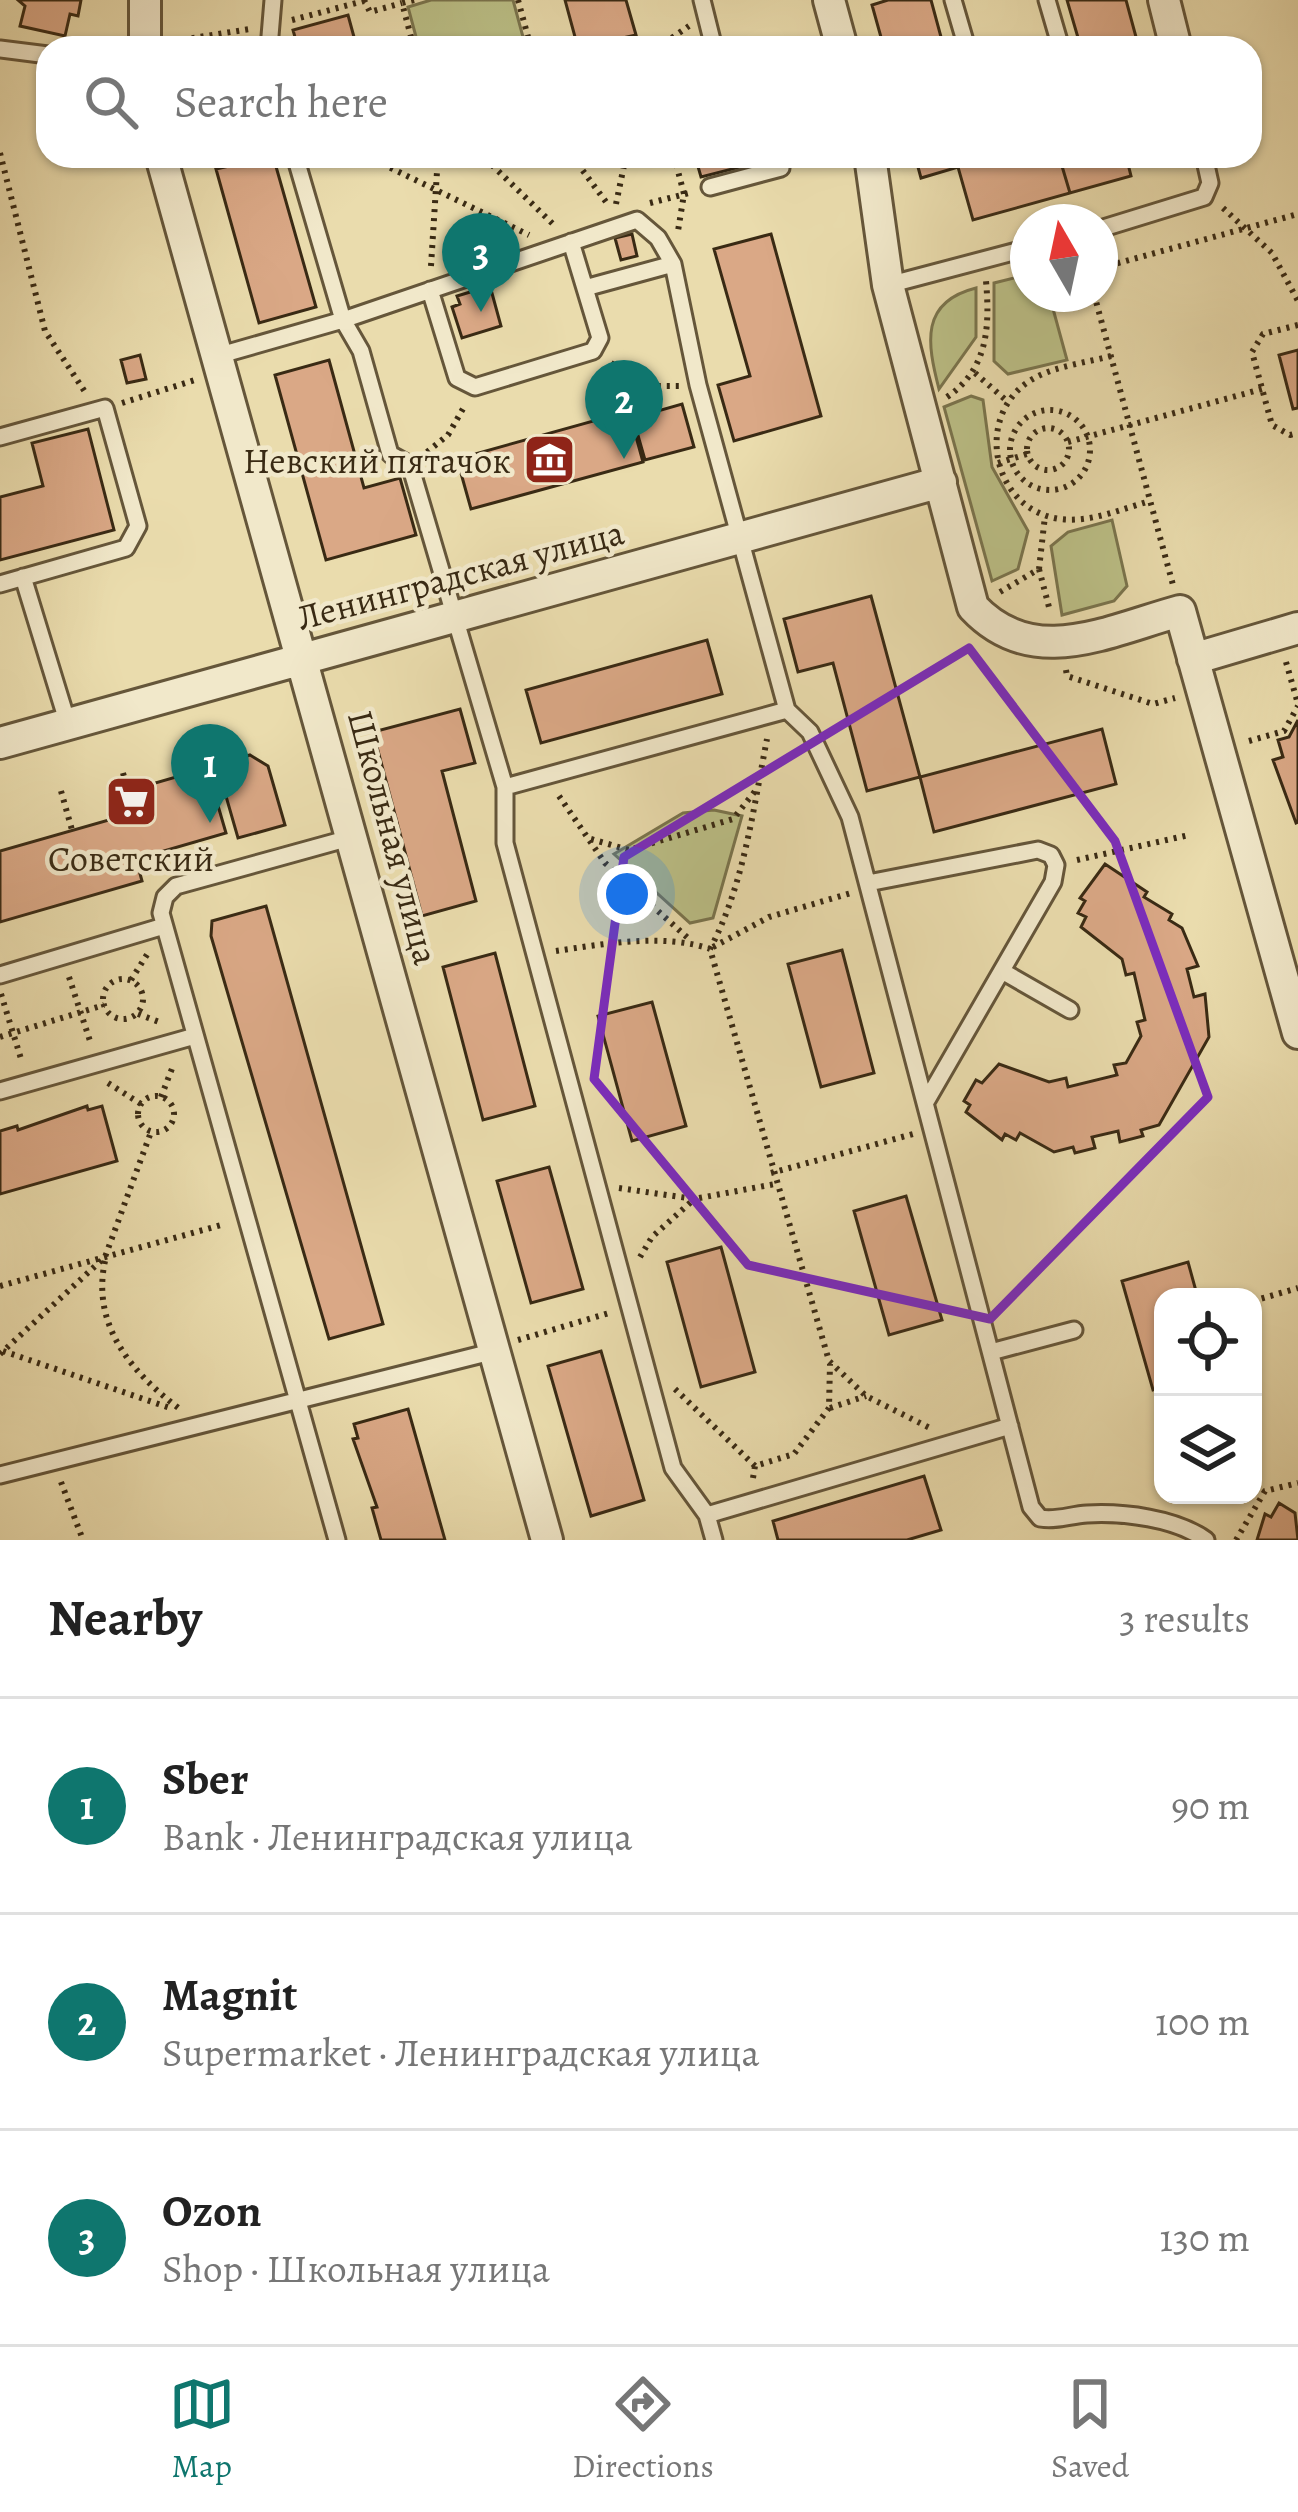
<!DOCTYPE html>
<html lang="en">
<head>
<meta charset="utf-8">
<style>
  body { margin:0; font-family:Alegreya,serif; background:#f2f2f2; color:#222 }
  .controls { position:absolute; right:36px; bottom:36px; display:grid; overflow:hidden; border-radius:24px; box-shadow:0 3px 9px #0004 }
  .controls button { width:108px; height:108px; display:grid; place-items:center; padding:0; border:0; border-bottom:3px solid #e0e0e0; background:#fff; color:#222; font:60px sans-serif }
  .compass { position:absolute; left:1010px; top:204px; width:108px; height:108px; border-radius:50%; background:#fff; box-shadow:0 3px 9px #0004; rotate:351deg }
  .you { position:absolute; left:627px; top:894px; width:42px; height:42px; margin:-30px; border:9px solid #fff; border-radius:50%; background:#1a73e8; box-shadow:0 0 0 18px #1a73e833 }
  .badge { display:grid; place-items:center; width:78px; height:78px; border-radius:50%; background:#0f766e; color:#fff; font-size:39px; font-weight:700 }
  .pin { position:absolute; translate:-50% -99px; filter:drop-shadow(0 3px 6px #0008) }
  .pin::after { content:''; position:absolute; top:63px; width:42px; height:36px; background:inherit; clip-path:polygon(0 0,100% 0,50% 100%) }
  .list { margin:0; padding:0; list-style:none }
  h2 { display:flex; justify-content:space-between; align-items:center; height:156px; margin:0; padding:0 48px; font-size:51px }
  h2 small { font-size:39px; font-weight:400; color:#767676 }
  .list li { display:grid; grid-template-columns:78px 1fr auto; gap:36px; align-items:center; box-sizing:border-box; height:216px; padding:0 48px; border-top:3px solid #e0e0e0 }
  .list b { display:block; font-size:45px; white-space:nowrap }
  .list p { margin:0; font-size:39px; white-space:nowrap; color:#767676 }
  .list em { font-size:39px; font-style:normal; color:#767676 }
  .icon { flex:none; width:66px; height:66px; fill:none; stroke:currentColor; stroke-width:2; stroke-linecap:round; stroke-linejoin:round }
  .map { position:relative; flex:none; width:1298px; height:1540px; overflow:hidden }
  .search { position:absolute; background:#fff; box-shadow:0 3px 9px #0004; left:36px; right:36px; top:36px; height:132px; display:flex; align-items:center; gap:30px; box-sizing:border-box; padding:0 42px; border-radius:36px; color:#767676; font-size:45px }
  .sheet { height:804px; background:#fff }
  nav { display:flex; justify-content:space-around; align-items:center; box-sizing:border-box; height:168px; border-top:3px solid #e0e0e0; background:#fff; font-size:33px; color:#767676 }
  nav a { display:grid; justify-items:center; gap:6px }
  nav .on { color:#0f766e }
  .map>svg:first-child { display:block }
</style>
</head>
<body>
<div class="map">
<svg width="1298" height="1540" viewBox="0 0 1298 1540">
  <rect width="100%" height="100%" fill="#eadcad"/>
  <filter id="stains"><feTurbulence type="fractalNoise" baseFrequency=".00167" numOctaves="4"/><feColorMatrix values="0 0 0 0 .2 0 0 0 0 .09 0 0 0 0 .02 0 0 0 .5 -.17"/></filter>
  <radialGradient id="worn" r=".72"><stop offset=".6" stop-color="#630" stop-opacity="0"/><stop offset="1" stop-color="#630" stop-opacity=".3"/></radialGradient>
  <path fill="#bbbf86" stroke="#7a744d" stroke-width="3" d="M431,0h82l13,48h-107l-11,-41z
    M1026,275l2,19h21l18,66 -59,14 -14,-13v-78z
    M976,288v49l-37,52c-12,-46 -19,-87 37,-101z
    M971,396l12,4 9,67 36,64 -10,38 -26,12 -48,-174z
    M1112,520l15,66 -13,15 -52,14 -11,-69 17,-14z
    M714,810l28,6 -29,102 -23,5 -76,-69 69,-41z"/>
  <path fill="#daa886" stroke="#392a14" stroke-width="3" d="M18,0h63l-3,16 -8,-2 -5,22 -45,-10 5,-20z
    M565,0h61l10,35 -58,13z
    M888,0h43l13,48h-60l-12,-43z
    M1067,0h59l13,48h-58z
    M348,15l9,33h-59l-5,-18z
    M273,156l43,151 -57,16 -43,-154z
    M695,156h59l2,7 -55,14z
    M915,156h60l2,6 21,-6h61l11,37 -97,27 -15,-53 -37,11z
    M1059,156h67l5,20 -61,17z
    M632,234l5,22 -16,4 -6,-22z
    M771,234l50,182 -87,25 -16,-56 32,-9 -36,-127z
    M490,286l11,40 -39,12 -10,-31 8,-3 -3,-8z
    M1298,350v58l-5,1 -14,-54z
    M140,355l6,24 -19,4 -6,-23z
    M329,360l35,128 36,-10 16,57 -90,25 -51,-185z
    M682,404l12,43 -49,13 -12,-42z
    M629,411l14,51 -172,47 -14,-50z
    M88,429l26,101 -114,30v-63l43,-11 -11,-43z
    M871,596l49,181 -53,14 -34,-128 -35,9 -14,-53z
    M707,640l15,54 -181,49 -15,-53z
    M460,709l15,54 -33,8 34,130 -54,15 -49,-184z
    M1298,720v102l-2,1 -23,-63 10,-3 -5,-17 11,-3z
    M1102,729l14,55 -182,48 -14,-55z
    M250,755l18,11 17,59 -47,13 -21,-73z
    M207,768l19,65 -90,26 6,22 -142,41v-71l123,-35 -6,-22z
    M1105,864l42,28 -3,5 28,17 -3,6 13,8 16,38 -11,3 7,28 11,-3 4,43 -50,88 -18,5 2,6 -23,6 -2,-11 -26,6 3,11 -20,5 -2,-6 -19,5 -34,-19 -4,7 -11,-6 -3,6 -36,-28 4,-7 -6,-4 12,-21 6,3 17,-19 50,18 17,-4 2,9 49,-12 -3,-10 12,-2 15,-27 -4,-14 8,-2 -11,-47 -8,2 -4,-16 -41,-32 5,-10 -8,-4 7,-12 -5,-3z
    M266,906l117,418 -54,15 -118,-403 1,-15z
    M842,950l32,123 -53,14 -33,-123z
    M495,953l40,153 -52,14 -40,-153z
    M652,1002l34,124 -54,15 -34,-125z
    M87,1106l1,4 14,-4 15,55 -117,33v-63l17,-5 1,4z
    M549,1167l34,122 -52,14 -34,-122z
    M906,1196l36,124 -53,15 -35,-124z
    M721,1247l34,125 -54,15 -34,-125z
    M1188,1262l8,29 -6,6h-27v90l-10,3 -31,-109z
    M601,1351l43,149 -53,16 -43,-150z
    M408,1409l37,131h-64l-9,-32 5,-1 -24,-68 5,-1 -4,-14z
    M924,1476l17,54 -34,10h-129l-5,-19z
    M1279,1503l16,10 3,27h-41l8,-26 6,3z"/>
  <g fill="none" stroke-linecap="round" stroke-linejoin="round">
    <defs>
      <path id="lane" d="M702,0l12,48
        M953,0l14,48
        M1047,0l14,48
        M269,48l4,-48
        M0,49l48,6
        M295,156l48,164 18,31 29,103 20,11 95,322
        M710,187l71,-19 -3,-12
        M1100,229l104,-32 6,-14 -6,-27
        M888,285l140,-37
        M585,288l88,-24
        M430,290l27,88 18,9 118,-36 7,-13 -29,-96
        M217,356l126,-36 294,-100 21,18 15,26 25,121 89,325 23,22 40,85 181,690 9,11c17,3 30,-3 47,-4 36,-2 89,4 119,26
        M0,437l105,-29 33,118 -12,22 -126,36
        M23,577l45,147
        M868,883l170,-33 13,5 5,10 -3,17 -126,218
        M1002,971l68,39
        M0,975l164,-49
        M0,1091l195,-55
        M991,1352l83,-22
        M0,1475l495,-124
        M707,1515l303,-89
        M337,1540l-176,-627 4,-16 11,-11 177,-49
        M714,1540l-7,-25 -34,-47 -168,-625v-56l282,-77"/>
      <path id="street" d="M145,0v48
        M829,0l13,48
        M1164,0l12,48
        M161,156l386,1384
        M870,156l18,129 85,322c60,64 134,24 207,4l118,422
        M1193,659l105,-31
        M0,743l941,-261"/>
    </defs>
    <use href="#lane" stroke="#65563a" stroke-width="21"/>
    <use href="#street" stroke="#65563a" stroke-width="36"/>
    <path stroke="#392a14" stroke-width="6" stroke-dasharray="3 6" stroke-linecap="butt" d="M364,0l6,12 32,-9
      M414,0l-12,3 12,45
      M518,0l13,48
      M292,20l72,-19
      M174,41l76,-12
      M657,48l32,-22
      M0,153l45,178 40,61
      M366,156l163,79
      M490,156l3,10 60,58
      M572,156l37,50
      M674,156l10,38 -6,37
      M650,203l39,-10
      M616,204l10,-48
      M1223,208l49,45 26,48
      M1072,214l2,8
      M431,266l7,-110
      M1100,268l198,-54
      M1094,294l79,291
      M1298,325l-35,9 -11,18 20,73 18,10 8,-2
      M1111,356c-26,7 -57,10 -80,24 -58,36 -39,130 29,139 29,4 62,-10 90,-18
      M611,363l33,23h36
      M975,373l33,29
      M947,397c41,-28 43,-70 39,-116
      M122,403l73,-23
      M1010 450a40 40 0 1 1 80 0a40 40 0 1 1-80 0Z
      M1027 449a21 21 0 1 1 42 0a21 21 0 1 1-42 0Z
      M1068,442l194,-53
      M427,452l21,-17 16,-28
      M998,463l29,-9
      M1039,569l11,42
      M1000,592l39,-23 6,-53
      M1286,662l12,42
      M1066,670l1,6 86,28 22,-6
      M1249,741l35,-10 14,-25
      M177,757l5,18
      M123,773l5,18
      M61,791l11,39
      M559,796l46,67 85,77
      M591,839l38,11 104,-31 23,-29
      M1077,860l112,-25
      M713,947l56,-30 82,-24
      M710,949c34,-64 43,-139 57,-210
      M556,951c47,-7 108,-18 154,-2l119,412 37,35 64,32
      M69,977l22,67
      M103 999a20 20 0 1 1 40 0a20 20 0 1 1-40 0Z
      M131,980l17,-27
      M1,994l21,68
      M138,1014l24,9
      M0,1037l104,-32
      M108,1083l33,21
      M138 1114a18 18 0 1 1 36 0a18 18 0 1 1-36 0Z
      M161,1097l12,-31
      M771,1173l142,-39
      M619,1188l75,11 81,-15
      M640,1257l12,-20 40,-36
      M105,1261c-14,65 27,112 76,149
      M0,1286l225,-62
      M1253,1301l45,-13
      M518,1340l91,-27
      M3,1351l170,58
      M0,1354l105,-97 46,-125
      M675,1389l80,77
      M830,1408l36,-12
      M753,1478l2,-12 39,-12 35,-46 1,-44
      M61,1482l22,58
      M1236,1540l29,-49 33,-8"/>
    <use href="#lane" stroke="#f1e8ca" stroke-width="15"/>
    <use href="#street" stroke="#f1e8ca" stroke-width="30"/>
  </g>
  <path fill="none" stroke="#7b2cbf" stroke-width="9" stroke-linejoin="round" d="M969,648l146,193 93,256 -218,222 -242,-54 -154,-186 30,-222z"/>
  <defs>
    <symbol id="museum-square" viewBox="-11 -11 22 22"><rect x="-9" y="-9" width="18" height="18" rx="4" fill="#8f2418" stroke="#f1e8ca"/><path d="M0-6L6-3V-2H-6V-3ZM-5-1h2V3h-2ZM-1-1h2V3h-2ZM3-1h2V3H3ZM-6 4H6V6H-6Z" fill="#fff"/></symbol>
    <symbol id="supermarket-square" viewBox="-11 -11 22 22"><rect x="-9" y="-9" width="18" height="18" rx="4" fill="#8f2418" stroke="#f1e8ca"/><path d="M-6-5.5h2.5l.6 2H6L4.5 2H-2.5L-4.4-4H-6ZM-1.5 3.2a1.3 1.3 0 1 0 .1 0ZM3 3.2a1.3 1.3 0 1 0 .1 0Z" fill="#fff"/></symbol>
  </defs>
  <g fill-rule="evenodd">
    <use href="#museum-square" x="520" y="430" width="59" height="59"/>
    <use href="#supermarket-square" x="102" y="772" width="59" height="59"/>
  </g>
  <g text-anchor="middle" stroke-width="9" stroke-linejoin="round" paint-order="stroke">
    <g font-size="36" fill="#392a14" stroke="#f1e8ca" text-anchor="end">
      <text x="511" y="473">Невский пятачок</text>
      <text x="131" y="871" text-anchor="middle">Советский</text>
    </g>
    <g font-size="36" fill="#392a14" stroke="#f1e8ca">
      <text transform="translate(460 574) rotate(-15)" y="13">Ленинградская улица</text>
      <text transform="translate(394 837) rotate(75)" y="13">Школьная улица</text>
    </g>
  </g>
  <rect width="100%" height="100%" filter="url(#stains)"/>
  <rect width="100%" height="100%" fill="url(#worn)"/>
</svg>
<div class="controls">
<button><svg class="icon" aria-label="locate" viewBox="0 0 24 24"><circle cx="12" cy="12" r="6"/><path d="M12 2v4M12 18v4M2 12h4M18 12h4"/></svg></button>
<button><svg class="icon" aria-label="layers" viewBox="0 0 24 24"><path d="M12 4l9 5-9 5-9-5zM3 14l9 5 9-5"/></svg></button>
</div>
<svg class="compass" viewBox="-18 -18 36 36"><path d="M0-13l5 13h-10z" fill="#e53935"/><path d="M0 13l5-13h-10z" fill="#767676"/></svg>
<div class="you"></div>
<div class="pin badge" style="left:210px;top:823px">1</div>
<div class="pin badge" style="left:624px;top:459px">2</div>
<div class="pin badge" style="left:481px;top:312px">3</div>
<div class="search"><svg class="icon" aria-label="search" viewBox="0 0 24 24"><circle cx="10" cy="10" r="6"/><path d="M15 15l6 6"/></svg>Search here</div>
</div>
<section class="sheet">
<h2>Nearby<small>3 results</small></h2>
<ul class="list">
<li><span class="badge">1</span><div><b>Sber</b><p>Bank · Ленинградская улица</p></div><em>90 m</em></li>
<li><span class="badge">2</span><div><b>Magnit</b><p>Supermarket · Ленинградская улица</p></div><em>100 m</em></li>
<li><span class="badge">3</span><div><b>Ozon</b><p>Shop · Школьная улица</p></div><em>130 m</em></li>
</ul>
</section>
<nav>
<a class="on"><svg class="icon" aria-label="map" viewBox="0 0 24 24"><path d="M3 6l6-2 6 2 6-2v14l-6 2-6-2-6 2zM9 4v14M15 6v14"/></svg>Map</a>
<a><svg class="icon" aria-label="directions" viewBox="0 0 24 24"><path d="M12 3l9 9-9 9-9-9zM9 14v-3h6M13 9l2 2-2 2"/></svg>Directions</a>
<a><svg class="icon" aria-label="saved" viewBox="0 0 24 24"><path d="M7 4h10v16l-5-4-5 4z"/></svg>Saved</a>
</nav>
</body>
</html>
